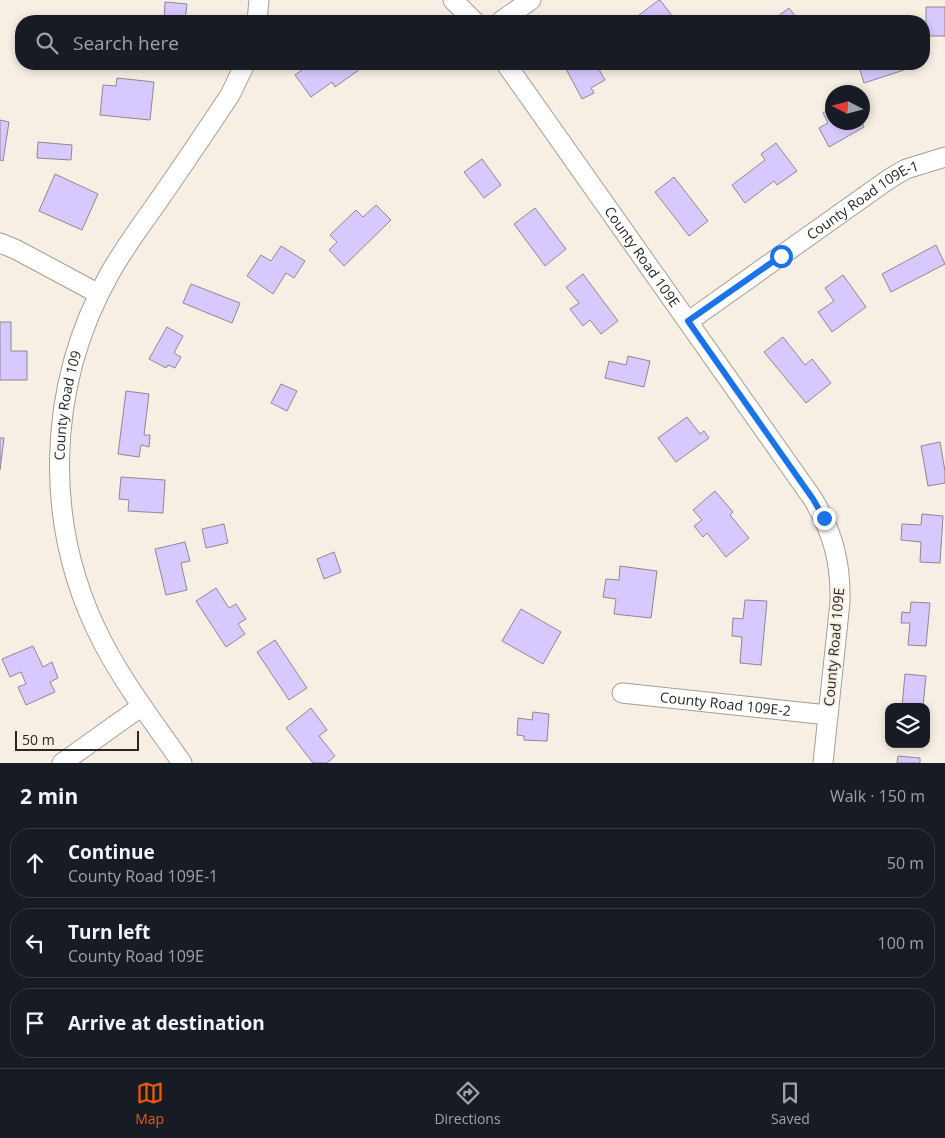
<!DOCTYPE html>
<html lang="en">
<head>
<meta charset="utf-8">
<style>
  body { margin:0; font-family:"Open Sans",sans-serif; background:#242831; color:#f1f3f6 }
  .controls { position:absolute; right:15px; bottom:15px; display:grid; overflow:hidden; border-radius:10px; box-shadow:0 2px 8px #0003 }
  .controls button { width:45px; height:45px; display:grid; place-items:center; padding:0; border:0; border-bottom:1px solid #363941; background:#171b24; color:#f1f3f6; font:25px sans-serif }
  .compass { position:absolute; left:825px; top:85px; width:45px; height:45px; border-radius:50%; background:#171b24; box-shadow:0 2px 8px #0003; rotate:276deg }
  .scale { position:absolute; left:15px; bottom:12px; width:124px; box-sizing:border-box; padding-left:5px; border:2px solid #2a2723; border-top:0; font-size:14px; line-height:18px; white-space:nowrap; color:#2a2723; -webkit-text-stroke:4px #f7efe4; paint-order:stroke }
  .stop { position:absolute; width:15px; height:15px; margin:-11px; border:4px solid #1a73e8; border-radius:50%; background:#fff }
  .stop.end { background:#1a73e8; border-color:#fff; box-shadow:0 1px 5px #0008 }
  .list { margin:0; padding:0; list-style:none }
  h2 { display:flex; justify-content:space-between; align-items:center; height:65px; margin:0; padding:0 20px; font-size:21px }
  h2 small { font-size:16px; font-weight:400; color:#9ea1a6 }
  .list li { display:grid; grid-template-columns:32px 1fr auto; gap:15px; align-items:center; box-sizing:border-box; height:70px; margin:0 10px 10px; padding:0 10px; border:1px solid #363941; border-radius:20px }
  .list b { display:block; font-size:19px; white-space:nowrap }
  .list p { margin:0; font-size:16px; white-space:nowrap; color:#9ea1a6 }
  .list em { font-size:16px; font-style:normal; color:#9ea1a6 }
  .icon { flex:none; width:28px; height:28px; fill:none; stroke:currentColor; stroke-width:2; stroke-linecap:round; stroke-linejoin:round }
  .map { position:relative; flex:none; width:945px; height:763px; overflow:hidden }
  .search { position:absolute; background:#171b24; box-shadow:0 2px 8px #0003; left:15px; right:15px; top:15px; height:55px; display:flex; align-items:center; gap:12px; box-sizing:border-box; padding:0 18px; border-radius:20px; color:#9ea1a6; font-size:19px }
  .sheet { height:305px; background:#171b24 }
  nav { display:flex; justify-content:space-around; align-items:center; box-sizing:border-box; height:70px; border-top:1px solid #363941; background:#171b24; font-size:14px; color:#9ea1a6 }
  nav a { display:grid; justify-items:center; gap:2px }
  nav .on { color:#ea580c }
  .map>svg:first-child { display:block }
</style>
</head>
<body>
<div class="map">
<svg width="945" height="763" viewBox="0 0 945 763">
  <rect width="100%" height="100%" fill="#f7efe4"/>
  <path fill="#d7c8fd" stroke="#8c8994" d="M660,0l16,21h-45l28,-21z
    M165,2l22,2 -2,17h-29v-2l8,1z
    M926,7h19v29h-19z
    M789,8l10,13h-23l-2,-2z
    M310,64h51l2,3 -28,20 -3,-5 -21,15 -16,-22z
    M576,64h20l9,16 -14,8 3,5 -12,6 -16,-30z
    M858,64h44l2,6 -40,13z
    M117,78l37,4 -4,38 -50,-5 3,-30 13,1z
    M832,107v15h30l2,5 -35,20 -10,-19 9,-5 -5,-10z
    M0,120l9,2 -6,39 -3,-1z
    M38,142l34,3 -1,15 -34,-2z
    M776,143l21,28 -20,14 -3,-4 -29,22 -13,-18 33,-25 -4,-6z
    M482,159l19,26 -17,13 -20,-26z
    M55,174l43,20 -16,36 -43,-19z
    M674,177l34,44 -19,15 -34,-44z
    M376,205l15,15 -47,46 -15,-16 8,-8 -7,-7 26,-25 7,7z
    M535,208l31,41 -21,17 -31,-42z
    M936,245l9,19 -54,28 -9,-18z
    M281,246l24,15 -11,17 -8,-5 -13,21 -26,-18 14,-21 10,6z
    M583,274l35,47 -17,13 -11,-14 -7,6 -13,-17 9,-6 -13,-16z
    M843,275l23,32 -34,25 -14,-20 16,-11 -9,-13z
    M191,284l49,19 -8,20 -49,-20z
    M0,322h11v29h16v29h-27z
    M167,327l16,9 -9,17 7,4 -6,11 -7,-3 -2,3 -17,-9z
    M783,337l22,28 7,-6 19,24 -25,20 -42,-51z
    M628,356l22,5 -6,26 -39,-9 4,-17 17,4z
    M281,384l16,7 -10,20 -16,-8z
    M126,391l23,3 -5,41h6l-1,12 -8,-2 -2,12 -21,-3z
    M687,417l13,17 4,-3 5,7 -33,24 -18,-24z
    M0,438h4l-4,32z
    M940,442l5,29v12l-17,3 -7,-40z
    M121,477l44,3 -2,33 -35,-2 1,-11 -10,-1z
    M715,491l18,21 -3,3 19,23 -23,19 -19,-24 -4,4 -9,-11 8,-6 -9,-10z
    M922,514l21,2 -3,47 -20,-1 1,-20 -20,-2 1,-16 19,1z
    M224,524l4,19 -22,5 -4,-19z
    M185,542l5,19 -9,2 6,27 -21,5 -11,-46z
    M334,552l7,20 -17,7 -7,-20z
    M620,566l37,5 -6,47 -37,-4 2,-15 -13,-2 3,-18 13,1z
    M216,588l13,20 7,-4 10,15 -8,5 7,10 -19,13 -30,-46z
    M745,600l22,1 -6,64 -21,-2 2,-26 -10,-1 1,-18 10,1z
    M911,602l19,1 -4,43 -18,-1 2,-22h-9l1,-11 8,1z
    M521,609l40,23 -18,32 -41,-23z
    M275,640l32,48 -18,12 -32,-48z
    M33,646l10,21 9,-5 6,16 -8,4 5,10 -29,13 -8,-18 8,-3 -5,-12 -11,5 -8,-18z
    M905,674l21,2 -3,31h-21z
    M311,708l16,22 -8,6 16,20 -8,7h-14l-27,-35z
    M533,712l16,2 -2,27 -23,-1v-4l-7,-1 1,-17 14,2z
    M898,756l22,2v5h-23z"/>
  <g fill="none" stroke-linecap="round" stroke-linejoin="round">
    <defs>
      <g id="minor">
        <path d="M453,0l21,21"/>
        <path d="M257,21l2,-21"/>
        <path d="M501,21l30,-21"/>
        <path id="s1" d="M506,64l307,435c20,34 28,63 27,103l-17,161"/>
        <path d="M0,243l15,6 84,45"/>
        <path id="s2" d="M689,321l200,-142 17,-10 39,-12"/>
        <path id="s3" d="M622,693l206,22"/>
        <path d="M62,763l80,-57"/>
        <path id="s4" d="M182,763c-27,-39 -57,-78 -79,-120 -61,-117 -57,-256 7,-370 13,-23 29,-45 44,-66 21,-30 42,-61 62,-91l14,-21 15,-31"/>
      </g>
    </defs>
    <use href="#minor" stroke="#a59e94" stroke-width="21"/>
    <use href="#minor" stroke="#fff" stroke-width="19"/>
  </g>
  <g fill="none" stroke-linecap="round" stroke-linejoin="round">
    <path stroke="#1a73e8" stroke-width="6" d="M781,256l-93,65 125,178 11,19"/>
  </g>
  <g text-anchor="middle" stroke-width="4" stroke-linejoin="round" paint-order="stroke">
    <g font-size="14" fill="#2a2723" stroke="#f7efe4">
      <text dy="5" stroke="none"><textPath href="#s2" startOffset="212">County Road 109E-1</textPath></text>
      <text dy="5" stroke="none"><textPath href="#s1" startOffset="236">County Road 109E</textPath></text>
      <text dy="5" stroke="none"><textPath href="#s4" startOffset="389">County Road 109</textPath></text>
      <text transform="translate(834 647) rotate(-85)" y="5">County Road 109E</text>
      <text dy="5" stroke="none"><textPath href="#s3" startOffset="104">County Road 109E-2</textPath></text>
    </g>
  </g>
</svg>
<div class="controls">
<button><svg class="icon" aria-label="layers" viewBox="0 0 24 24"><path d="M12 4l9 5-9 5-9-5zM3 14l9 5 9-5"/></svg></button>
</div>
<svg class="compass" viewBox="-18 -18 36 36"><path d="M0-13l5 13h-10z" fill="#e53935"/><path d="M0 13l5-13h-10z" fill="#9ea1a6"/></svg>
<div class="scale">50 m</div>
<div class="stop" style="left:781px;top:256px"></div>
<div class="stop end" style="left:824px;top:518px"></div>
<div class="search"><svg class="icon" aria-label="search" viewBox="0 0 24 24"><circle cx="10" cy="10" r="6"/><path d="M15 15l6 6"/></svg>Search here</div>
</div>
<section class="sheet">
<h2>2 min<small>Walk · 150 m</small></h2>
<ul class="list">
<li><svg class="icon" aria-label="ahead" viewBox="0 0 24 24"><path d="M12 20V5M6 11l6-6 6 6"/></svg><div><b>Continue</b><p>County Road 109E-1</p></div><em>50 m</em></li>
<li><svg class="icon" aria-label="left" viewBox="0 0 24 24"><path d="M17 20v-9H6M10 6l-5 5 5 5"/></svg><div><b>Turn left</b><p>County Road 109E</p></div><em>100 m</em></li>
<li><svg class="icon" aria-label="arrive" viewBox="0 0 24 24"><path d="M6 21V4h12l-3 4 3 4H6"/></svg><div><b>Arrive at destination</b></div></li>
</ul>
</section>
<nav>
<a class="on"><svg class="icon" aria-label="map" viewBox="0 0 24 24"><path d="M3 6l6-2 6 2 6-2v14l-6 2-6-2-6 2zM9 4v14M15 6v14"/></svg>Map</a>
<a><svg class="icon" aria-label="directions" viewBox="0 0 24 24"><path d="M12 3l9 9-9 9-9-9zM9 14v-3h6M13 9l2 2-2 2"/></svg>Directions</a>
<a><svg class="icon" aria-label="saved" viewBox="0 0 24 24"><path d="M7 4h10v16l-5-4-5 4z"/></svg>Saved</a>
</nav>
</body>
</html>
